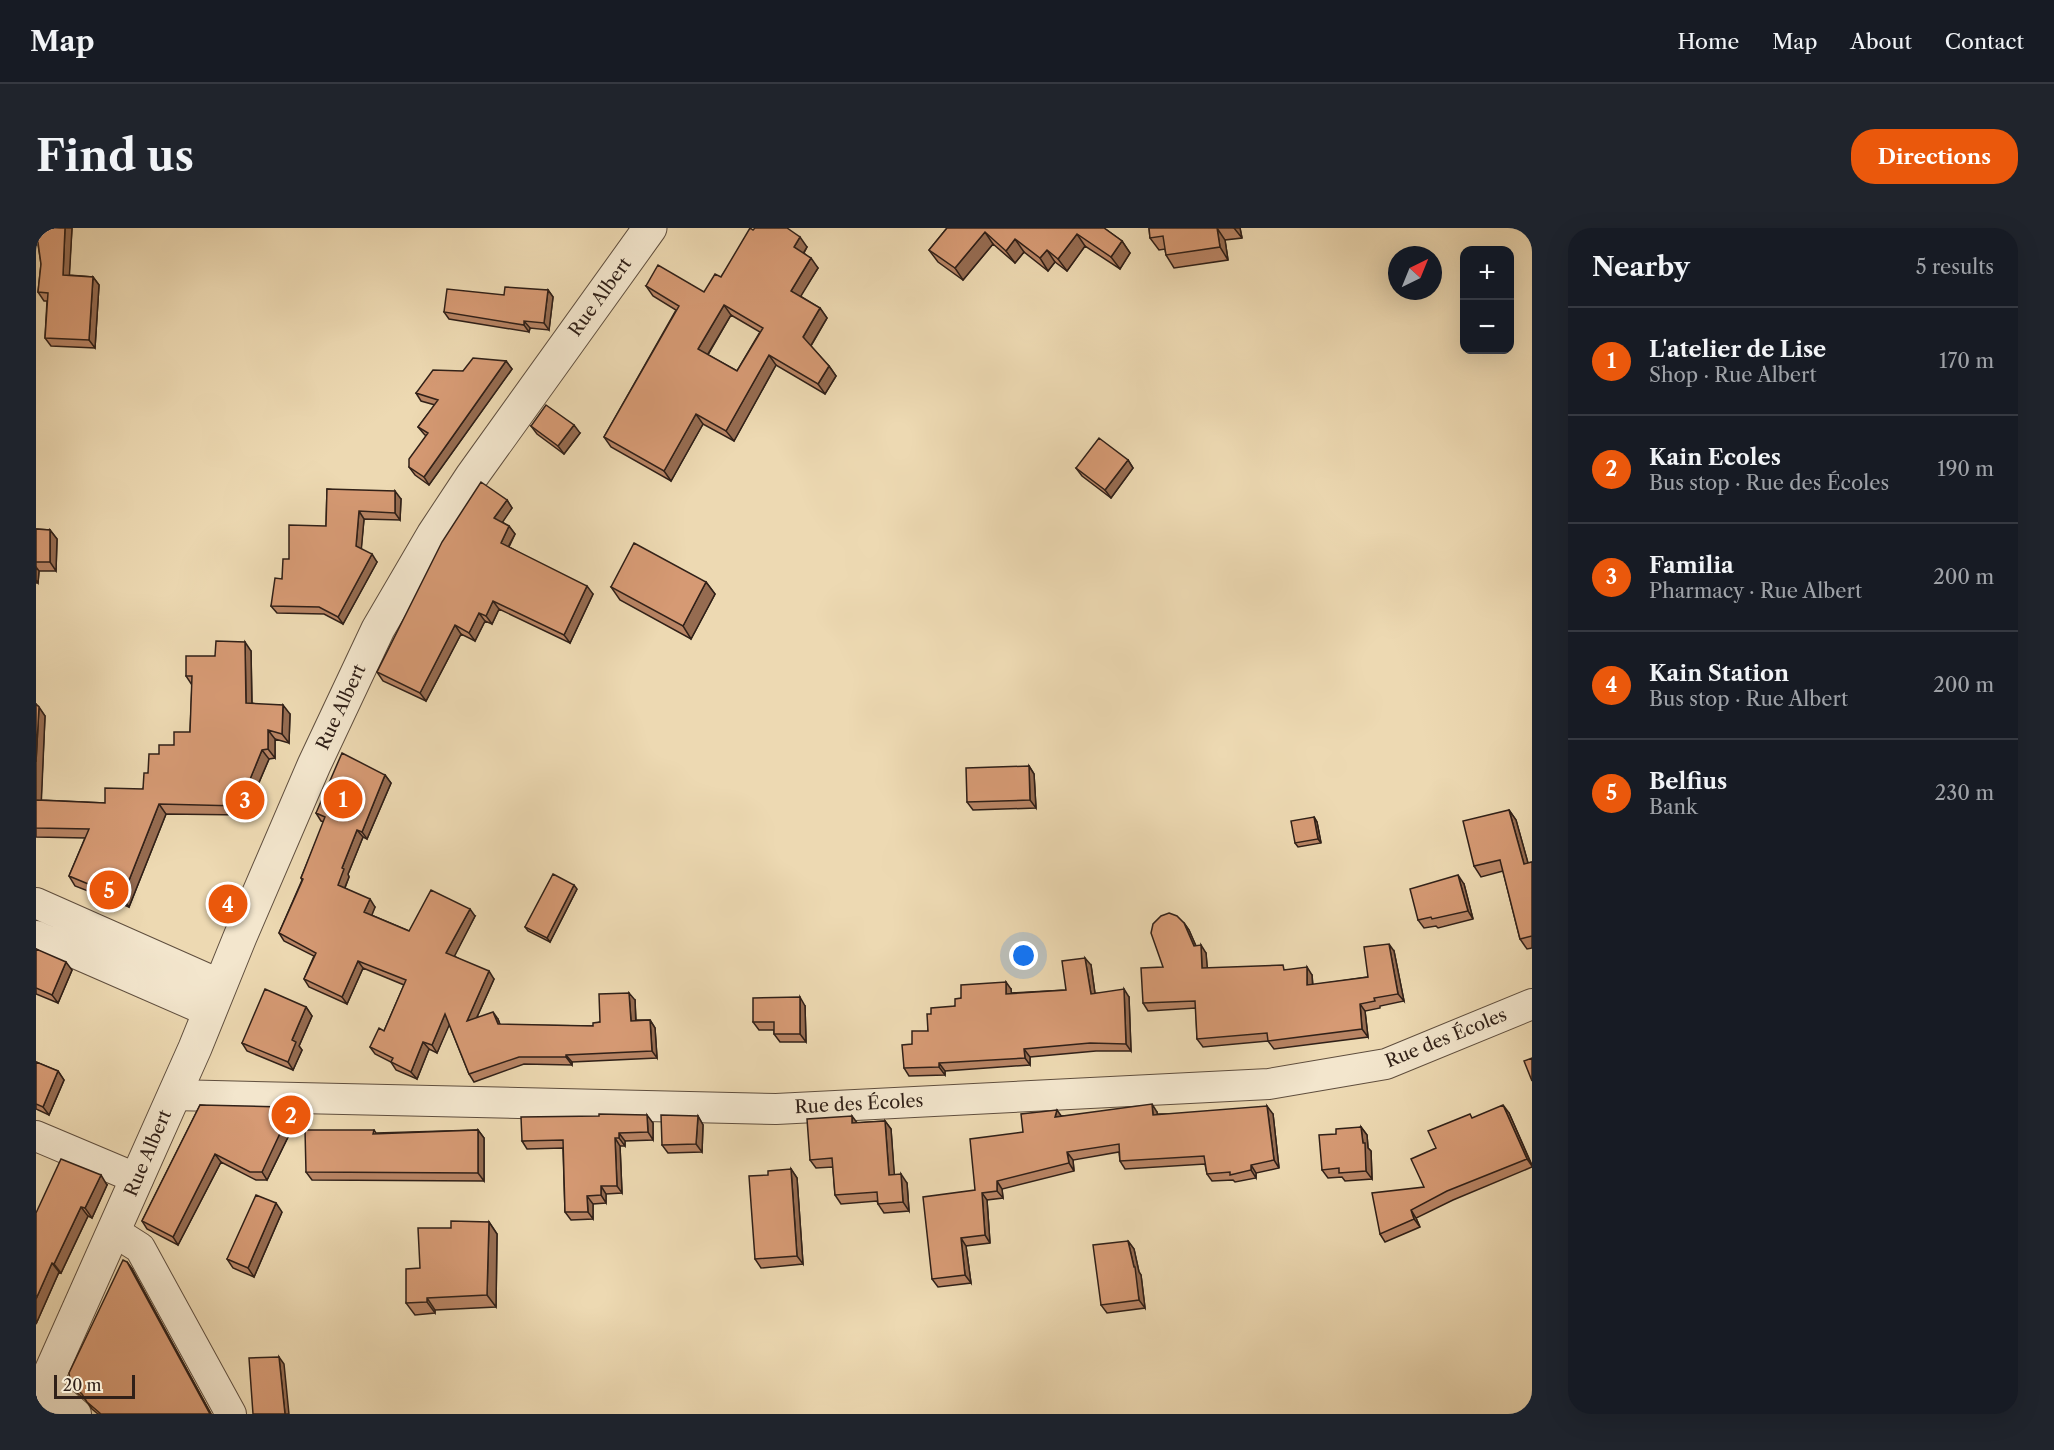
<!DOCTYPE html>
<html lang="en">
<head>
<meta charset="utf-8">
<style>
  body { margin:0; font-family:"Libre Caslon Text",serif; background:#20242c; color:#f1f3f6 }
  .controls { position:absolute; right:18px; top:18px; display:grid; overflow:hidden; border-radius:12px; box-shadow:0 6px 24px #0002 }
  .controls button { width:54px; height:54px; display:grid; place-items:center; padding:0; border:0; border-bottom:2px solid #363941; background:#171b24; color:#f1f3f6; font:30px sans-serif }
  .compass { position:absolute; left:1352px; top:18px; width:54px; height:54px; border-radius:50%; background:#171b24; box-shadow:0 6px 24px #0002; rotate:43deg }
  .scale { position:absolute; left:18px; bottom:15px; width:81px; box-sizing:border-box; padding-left:6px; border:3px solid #302018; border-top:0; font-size:16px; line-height:21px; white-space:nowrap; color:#302018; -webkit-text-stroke:4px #f3e6cd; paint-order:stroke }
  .you { position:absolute; left:988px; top:728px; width:21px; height:21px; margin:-15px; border:4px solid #fff; border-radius:50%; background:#1a73e8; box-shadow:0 0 0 9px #1a73e833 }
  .badge { display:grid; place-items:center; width:39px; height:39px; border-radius:50%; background:#ea580c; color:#fff; font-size:20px; font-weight:700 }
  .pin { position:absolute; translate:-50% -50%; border:3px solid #fff; box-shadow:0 2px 6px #0006 }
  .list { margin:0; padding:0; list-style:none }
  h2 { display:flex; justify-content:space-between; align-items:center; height:78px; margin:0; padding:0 24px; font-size:26px }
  h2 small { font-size:20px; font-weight:400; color:#9ea1a6 }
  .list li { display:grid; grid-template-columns:39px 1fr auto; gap:18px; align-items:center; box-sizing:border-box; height:108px; padding:0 24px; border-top:2px solid #363941 }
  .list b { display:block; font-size:22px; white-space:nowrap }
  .list p { margin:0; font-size:20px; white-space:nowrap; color:#9ea1a6 }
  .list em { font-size:20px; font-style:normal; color:#9ea1a6 }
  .map { position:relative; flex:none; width:1496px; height:1186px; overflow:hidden; border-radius:24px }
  header { display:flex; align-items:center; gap:36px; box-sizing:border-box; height:84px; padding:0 30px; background:#171b24; border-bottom:2px solid #363941 }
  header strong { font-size:28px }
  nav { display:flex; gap:33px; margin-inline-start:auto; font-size:21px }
  .intro { display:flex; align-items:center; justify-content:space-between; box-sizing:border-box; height:144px; padding:0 36px }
  h1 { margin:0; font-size:42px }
  .button { padding:15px 27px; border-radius:24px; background:#ea580c; color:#fff; font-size:21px; font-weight:700 }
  main { display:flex; gap:36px; padding:0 36px }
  aside { flex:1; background:#171b24; border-radius:24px; box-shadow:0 6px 24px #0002 }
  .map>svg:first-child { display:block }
</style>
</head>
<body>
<header>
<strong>Map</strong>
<nav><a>Home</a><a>Map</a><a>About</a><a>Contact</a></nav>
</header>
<div class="intro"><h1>Find us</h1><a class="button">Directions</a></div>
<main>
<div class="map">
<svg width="1496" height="1186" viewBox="0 0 1496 1186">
  <rect width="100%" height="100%" fill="#edd9b2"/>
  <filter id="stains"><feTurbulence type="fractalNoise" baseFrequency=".00333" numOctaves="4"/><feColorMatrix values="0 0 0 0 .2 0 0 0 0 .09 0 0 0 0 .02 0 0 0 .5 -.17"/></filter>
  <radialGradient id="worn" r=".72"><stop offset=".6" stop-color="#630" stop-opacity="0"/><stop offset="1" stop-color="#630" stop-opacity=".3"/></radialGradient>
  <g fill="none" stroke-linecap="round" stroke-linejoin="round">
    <defs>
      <path id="minor" d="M0,675l185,82
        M0,708l174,76
        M137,867l603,14 493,-25 117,-20 146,-60
        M0,908l102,43
        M79,1004l25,16 91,166
        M9,1159l31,27"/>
      <path id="tertiary" d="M0,1177l159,-357 45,-111 74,-172 64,-136 55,-94 39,-59 178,-248"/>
    </defs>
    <use href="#minor" stroke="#5f4e3e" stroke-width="32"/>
    <use href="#tertiary" stroke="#5f4e3e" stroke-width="35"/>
    <use href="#minor" stroke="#f3e6cd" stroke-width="30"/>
    <use href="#tertiary" stroke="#f3e6cd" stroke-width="33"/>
  </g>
  <path fill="#b88464" stroke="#302018" stroke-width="1.5" fill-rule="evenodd" d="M0,0h36l-3,47 24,2 6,8 -4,63 -44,-2 -6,-8 2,-37h-3l-6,-9 3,-28 -4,-26h-1z
    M911,0h157l18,13 8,12 -10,16 -35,-23 -18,25 -12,-9 -7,9 -24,-19 -9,11 -22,-19 -30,36 -25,-18 -9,-12z
    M1113,0h91l2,10 -17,2 3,20 -54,8 -8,-13 -1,-6 -6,1 -9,-12z
    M717,2l54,17 -3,6 14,15 -18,28 20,12 7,10 -16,28 18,20 7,10 -11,18 -49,-29 -42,76 -31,-17 -32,57 -60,-34 -7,-10 72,-127 -23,-14 -7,-10 58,6 17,-15zM695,87l29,17 -23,39 -29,-16z
    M512,62l5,7 -4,33 -19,-2 -1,4 -80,-13 -5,-7 60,-17z
    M470,133l6,8 -83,116 -14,-10 -6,-8 17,-31 -2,-2 -6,-7 17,-22 -14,-4 -5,-8 47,-22z
    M495,198l49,7 -16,21 -27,-20z
    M1092,232l5,8 -22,30 -29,-22 -6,-8z
    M291,261l74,10 -1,21 -36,-1 -3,30 16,13 -34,62 -19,-10 -47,-1 -6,-7 11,-27 7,-20 37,-33z
    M471,272l5,8 -10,14 7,4 6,8 -6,13 84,47 -23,49 -71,-34 -7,15 -7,-3 -10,20 -14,-7 -35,67 -43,-20 -6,-9z
    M0,301l14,1 7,9 -1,32h-17l-1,12h-2z
    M670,354l9,12 -24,45 -71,-39 -9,-13z
    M215,423l1,52 38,11 -1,29 -14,-4v19l-6,1 -24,56 -79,-1 -37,93 -54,-21 -6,-10 16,-38 -49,-1v-133l9,12 -4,84 64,3 38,-14 5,-16 11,-19 15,-9 16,-13 2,-47 -6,-9 29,-20z
    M993,538l5,8 2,34 -63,2 -6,-8z
    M349,547l6,8 -24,56 -4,-2 -15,37 1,3 -4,11 30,19 -4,8 38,16 66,-15 -21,40 40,23 -17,38 21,2 2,6 93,1 42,-26 1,20h14l5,8 2,30 -85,4v3l-48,-1 -50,18 -5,-8 -20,-50 -12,29 -8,-4 -12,30 -21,-9 -5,-8 -16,-8 -5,-7 14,-16 20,-46 -41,-17 -16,36 -38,-17 -5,-8 10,-23 -30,-15 -5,-8 23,-53 -1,-2 23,-56 -3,-1 -5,-8z
    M1473,582l7,10 12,43 4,-1v86l-5,1 -7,-10 -17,-68 -22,6 -7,-11z
    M1278,589l3,5 4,21 -23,4 -3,-4z
    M1428,656l9,35 -35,9 -2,-2 -12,2 -6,-8z
    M541,661l-27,53 -22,-11 -3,-4z
    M1148,695l5,7 7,16 10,7 1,15 80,2 25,5 1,10 55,-8 26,-26 10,50 -24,5v2l-15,3 3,26 -94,12 -6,-8 -65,6 -6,-8 -1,-31 -48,3 -5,-8 20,-36z
    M0,721l36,21 -14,33 -22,-9z
    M1055,737l4,28 34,4 2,54h-35l-66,6v8l-85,6v4l-36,1 -5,-8 8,-24 16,-13 3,-17 24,-8 6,-8 50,-9v4l55,-3z
    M769,778l1,36h-26l-6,-8v-4h-15l-6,-8z
    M270,779l6,9 -13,30 3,4 -9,20 -46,-19 -5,-8z
    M0,834l22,9 6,9 -15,35 -13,-6z
    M164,877l88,10v22l-21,43h-11l-35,-18 -43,83 -31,-16 -5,-8z
    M1121,884v2h116l6,54 -23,5v5l-21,4 -2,-2 -21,1 -5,-7 -2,-10 -80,5 -5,-8 -1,-9 -46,8 1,11 -72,18 1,9 -16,2 3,43 -24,3 5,37 -33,4 -6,-8 43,-89 48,-58 39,-16z
    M1473,885l23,52v2l-79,33 -37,18 4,9 -35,15 -5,-8 44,-47 12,-39 37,-30z
    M662,888l5,9 -1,27 -34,1 -6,-8z
    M849,893l6,8 3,46 13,8 2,28 -25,2 -6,-9 -1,-3 -36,3 -6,-9 -2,-28 -17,1 -6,-8 47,-37z
    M617,895v17l-28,1v5h-5l2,47 -16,1v9l-13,1v15l-22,1 -6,-8 -2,-64 -36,1 -5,-8z
    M1325,899l6,8 1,13 3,3 1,28 -27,2 -3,-4 -14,1 -6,-8 14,-36z
    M338,902l2,3 102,-3 6,8v43l-172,-1 -6,-8z
    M755,941l6,9 6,86 -42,4 -6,-9z
    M71,957l-15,33 -4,-2 -27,57 -2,-1 -23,52v-111z
    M246,984l-28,65 -21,-9 -6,-9z
    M453,994l8,12 -1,73 -61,3v3l-20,2 -9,-12 14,-35 31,-40z
    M1092,1013l6,8 5,23 2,3 4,33 -38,5 -6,-8z
    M91,1034l5,7 79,145h-113l-6,-5 -6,-9 -10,-8 -5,-8z"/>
  <path fill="#966c51" stroke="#302018" stroke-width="1.5" d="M29,0h7l-3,55 -6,-8z
    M1181,0l8,12 3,20 -8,-13z
    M1198,0h6l2,10z
    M949,4l8,12 -30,36 -8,-12z
    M1041,6l8,12 -18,25 -9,-12z
    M764,9l7,10 -6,10 -7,-10z
    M979,11l9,13 -9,11 -9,-12z
    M1086,13l8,12 -10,16 -9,-12z
    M1011,22l8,12 -7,9 -8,-13z
    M775,30l7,10 -20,33 -7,-10z
    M57,49l6,8 -4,63 -6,-8z
    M512,62l5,7 -4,33 -5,-7z
    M688,77l7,10 -26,44 -7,-10z
    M784,80l7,10 -17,29 -7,-10z
    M488,93l6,7 -1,4 -5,-7z
    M733,127l7,10 -42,76 -8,-10z
    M470,133l6,8 -83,116 -5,-8z
    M793,138l7,10 -11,18 -7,-10z
    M660,186l7,10 -32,57 -7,-10z
    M538,197l6,8 -16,21 -6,-8z
    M1092,232l5,8 -22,30 -6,-8z
    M359,263l6,8 -1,21 -5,-7z
    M471,272l5,8 -12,18 -6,-8z
    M323,283l5,8 -3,34 -5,-7z
    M473,298l6,8 -9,17 -5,-8z
    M14,302l7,9 -1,32 -6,-9z
    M336,326l5,8 -34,62 -5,-7z
    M0,339l3,4 -1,12 -2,-3z
    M670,354l9,12 -24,45 -8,-13z
    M551,358l6,8 -23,49 -6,-8z
    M457,373l6,8 -7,15 -6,-8z
    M443,385l6,8 -10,20 -6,-8z
    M419,397l6,9 -35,67 -6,-8z
    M209,414l6,9 1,62 -6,-10z
    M247,477l7,9 -1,29 -7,-9z
    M3,479l6,9 -4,93 -5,-7v-40z
    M232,502l7,9v19l-7,-9z
    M226,522l7,9 -24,56 -6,-9z
    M993,538l5,8 2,34 -6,-8z
    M349,547l6,8 -24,56 -5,-7z
    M123,576l7,10 -37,93 -7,-9z
    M1473,582l7,10 15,54 -7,-10z
    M1278,589l3,5 4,21 -3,-4z
    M321,602l6,7 -15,37 1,3 -6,15 -5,-7 4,-17z
    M1422,647l6,9 9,35 -5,-8z
    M538,657l3,4 -27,53 -3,-4z
    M334,671l5,8 -5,13 -6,-8z
    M434,681l5,7 -23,45 -6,-8z
    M1148,695l5,7 10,23 -5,-7z
    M1353,716l5,7 10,50 -6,-7z
    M1165,717l5,8 2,23 -6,-8z
    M1049,730l6,7 5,36 -5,-7z
    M322,733l5,7 -16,36 -5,-7z
    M30,734l6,8 -14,33 -6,-8z
    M1271,739l5,8 1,18 -6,-8z
    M453,743l5,8 -22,49 -5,-7z
    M970,754l5,7 1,13 -6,-8z
    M1088,761l5,8 2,54 -5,-7z
    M593,765l6,7 1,28 -5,-7z
    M764,769l5,9 1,36 -6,-8z
    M1324,776l5,7 3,26 -6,-8z
    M270,779l6,9 -13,30 3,4 -9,20 -5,-8 4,-22z
    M457,784l5,7 5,13 -5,-8z
    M409,786l6,7 -14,32 -5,-8z
    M614,792l5,8 2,30 -5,-7z
    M387,814l6,7 -12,30 -6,-7z
    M988,821l6,8v8l-5,-7z
    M530,827l6,7v3l-6,-8z
    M903,835l6,8v4l-6,-8z
    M22,843l6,9 -15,35 -6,-8z
    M1116,876l5,8 1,10 -5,-7z
    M1467,877l6,8 23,53 -5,-7z
    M1231,878l6,8 6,54 -5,-8z
    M246,879l6,8v22l-21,43 -5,-8z
    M1021,882l5,7h-7z
    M611,887l6,8v17l-5,-8z
    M662,888l5,9 -1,27 -6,-8z
    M816,888l6,8 -6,-1z
    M849,893l6,8 4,54 -6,-8z
    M1325,899l6,8 1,13 3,3 1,28 -6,-8z
    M442,902l6,8v43l-6,-8z
    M583,905l6,8v5l-6,-8z
    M579,910l5,8 2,47 -5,-7z
    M1031,924l6,8 1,11 -5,-8z
    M179,926l6,8 -43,83 -5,-8z
    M1215,937l5,8v5l-5,-8z
    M755,941l6,9 6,86 -6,-8z
    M865,946l6,9 2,28 -6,-9z
    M65,947l6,10 -15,33 -7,-10z
    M961,953l5,8 1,9 -6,-7z
    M565,958l5,8v9l-5,-8z
    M946,965l5,7 3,43 -5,-8z
    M551,968l6,8v15l-5,-7z
    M240,975l6,9 -28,65 -6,-9z
    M45,979l7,9 -27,57 -7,-9z
    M1375,982l5,8 4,9 -6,-8z
    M453,994l8,12 -1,73 -9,-12z
    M925,1010l5,8 5,37 -6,-8z
    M1092,1013l6,8 5,23 2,3 4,33 -6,-8 -5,-33z
    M91,1034l5,7 79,145h-1z
    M16,1035l7,9 -23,52v-25z
    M391,1070l8,12v3l-8,-11z
    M243,1129l5,7 5,50h-4z"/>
  <path fill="#d69a74" stroke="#302018" stroke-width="1.5" fill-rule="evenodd" d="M0,0h29l-2,47 30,2 -4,63 -44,-2 3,-45 -10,-1 3,-28z
    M714,0l3,2 2,-2h32l13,9 -6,10 17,11 -20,33 29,17 -17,29 26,29 -11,18 -49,-29 -43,76 -30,-17 -32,57 -60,-34 75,-131 -33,-20 12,-21 46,27 11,-18 6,3zM688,77l39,23 -26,43 -39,-22z
    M911,0h157l18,13 -11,16 -34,-23 -19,25 -11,-9 -7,8 -25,-19 -9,12 -21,-19 -30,36 -26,-18z
    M1113,0h68l3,19 -54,8 -3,-19 -13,2z
    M469,59l43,3 -4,33 -20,-2v4l-80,-13 3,-23 57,6z
    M437,130l33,3 -82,116 -15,-10v-8l19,-26 -10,-6 20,-27 -22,-7 17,-23 30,1z
    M510,177l28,20 -16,21 -27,-20z
    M1063,210l29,22 -23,30 -29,-22z
    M445,254l26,18 -13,18 15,8 -8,17 86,43 -23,49 -71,-34 -7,15 -7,-3 -10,20 -14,-8 -35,68 -43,-21 65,-130z
    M291,261l68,2v22l-36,-2 -3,35 16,8 -34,63 -19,-10 -48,-1 4,-28 7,1 1,-20h6v-34l37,1z
    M0,301l14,1v32h-14z
    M598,315l72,39 -23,44 -72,-39z
    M180,413l29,1 1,61 37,2 -1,29 -14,-4v19l-6,1 -23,56 -80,-2 -37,94 -53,-22 20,-47 -53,-1v-28l69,3v-15l38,1 1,-16h4l1,-19h10v-9h15v-13h16l2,-56h-6v-20h29z
    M0,476l3,3 -3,55z
    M306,525l43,22 -23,57 -5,-2 -15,38 2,1 -6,16 32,14 -6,13 45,19 22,-41 39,19 -24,44 43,18 -22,50 26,-9 5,12 95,2v-3l7,-1 -1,-28 30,-1 2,28 19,-1 2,31 -86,4v2h-47l-50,17 -24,-60 -13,31 -9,-3 -12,30 -20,-10 2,-4 -23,-11 9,-19 5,3 22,-51 -48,-19 -16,36 -38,-18 12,-26 -37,-20 24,-54 -2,-1 24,-61 -9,-4z
    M993,538l1,34 -63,2 -1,-34z
    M1473,582l15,54 8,-2v74l-12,3 -20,-79 -26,6 -11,-45z
    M1278,589l4,22 -23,4 -4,-22z
    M517,646l21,11 -27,53 -22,-11z
    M1422,647l10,36 -36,8 -1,-2 -13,3 -8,-31z
    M1133,685l8,3 7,7 10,23 7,-1 1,23 81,-3 1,5 23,-3v18l61,-8 -4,-30 25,-3 9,50 -24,4 1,3 -15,3 2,25 -94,12 -1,-8 -70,6 -2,-38 -52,2 -2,-35 22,-1 -12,-34 2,-9 8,-8z
    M0,721l30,13 -14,33 -16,-7z
    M1049,730l6,36 33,-5 2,55 -36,-1 -66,6 1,9 -86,5v4l-35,1 -2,-23 10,-1v-13h16l-1,-17h4v-6l24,-2v-7l6,-1v-13l45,-3v12l60,-4 -4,-29z
    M229,761l41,18 -14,33 4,2 -8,20 -46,-19z
    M764,769v37h-26v-12h-21v-24z
    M1496,830v23l-8,-20z
    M0,834l22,9 -15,36 -7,-3z
    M1116,876l1,11 114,-9 7,54 -23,5v5l-21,5v-3l-23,2 -3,-18 -84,5 -1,-17 -52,8 2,11 -72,18v10l-15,2 3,42 -24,3 4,37 -33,4 -9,-82 52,-7 -5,-51 53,-7 -2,-18 36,-4 -2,7z
    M164,877l82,2v22l-20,43h-12l-35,-18 -42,83 -31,-16z
    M1467,877l24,54 -80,32 -36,19 3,9 -34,15 -8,-41 52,-6 -13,-28 25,-11 -8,-17 42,-17 2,4z
    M563,886l48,1 1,17 -29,1v5h-4l2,48h-16v9l-14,1 1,16h-23l-2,-72 -41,1 -1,-24 78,-1z
    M625,887l37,1 -2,28 -34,1z
    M816,888v7l33,-2 4,54 12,-1 2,28 -25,2 -1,-12 -42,3 -3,-37 -22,2 -3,-41z
    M1325,899l2,16h2l1,28 -27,2v-5l-17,2 -3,-35 17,-1v-5z
    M269,902h69l-1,4 105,-4v43l-172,-1z
    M25,931l40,16 -16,33 -4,-1 -27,57 -2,-1 -16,36v-86z
    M755,941l6,87 -42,3 -6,-83 19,-1v-4z
    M220,967l20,8 -28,65 -21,-9z
    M415,993l38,1 -2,73 -60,3v4l-21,1v-34l14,-1 -2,-40h33z
    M1092,1013l6,26h1l4,33 -38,5 -8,-60z
    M87,1032l4,2 83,152h-109l-14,-12 -5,-8 -11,-10 -2,-11z
    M243,1129l6,57h-32l-4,-56z"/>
  <g text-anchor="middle" stroke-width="4.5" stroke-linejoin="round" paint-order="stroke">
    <g font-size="18" fill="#302018" stroke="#f3e6cd">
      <text transform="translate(564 69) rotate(-54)" y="6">Rue Albert</text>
      <text transform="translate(305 479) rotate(-65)" y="6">Rue Albert</text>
      <text transform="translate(1410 810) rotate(-22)" y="6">Rue des Écoles</text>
      <text transform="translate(823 876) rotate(-3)" y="6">Rue des Écoles</text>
      <text transform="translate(112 925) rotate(-67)" y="6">Rue Albert</text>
    </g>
  </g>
  <rect width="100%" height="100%" filter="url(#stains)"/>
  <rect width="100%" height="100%" fill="url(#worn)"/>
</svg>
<div class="controls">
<button>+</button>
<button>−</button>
</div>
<svg class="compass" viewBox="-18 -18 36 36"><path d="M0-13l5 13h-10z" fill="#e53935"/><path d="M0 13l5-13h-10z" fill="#9ea1a6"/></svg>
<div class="scale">20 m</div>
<div class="you"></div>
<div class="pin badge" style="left:307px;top:571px">1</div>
<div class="pin badge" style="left:255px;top:887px">2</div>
<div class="pin badge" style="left:209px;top:572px">3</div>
<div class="pin badge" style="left:192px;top:676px">4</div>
<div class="pin badge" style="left:73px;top:662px">5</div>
</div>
<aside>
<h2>Nearby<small>5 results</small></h2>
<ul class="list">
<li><span class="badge">1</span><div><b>L'atelier de Lise</b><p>Shop · Rue Albert</p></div><em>170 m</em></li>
<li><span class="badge">2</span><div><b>Kain Ecoles</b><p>Bus stop · Rue des Écoles</p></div><em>190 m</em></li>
<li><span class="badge">3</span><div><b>Familia</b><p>Pharmacy · Rue Albert</p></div><em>200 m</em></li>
<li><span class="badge">4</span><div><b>Kain Station</b><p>Bus stop · Rue Albert</p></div><em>200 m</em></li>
<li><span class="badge">5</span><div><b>Belfius</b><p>Bank</p></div><em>230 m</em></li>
</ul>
</aside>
</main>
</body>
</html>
